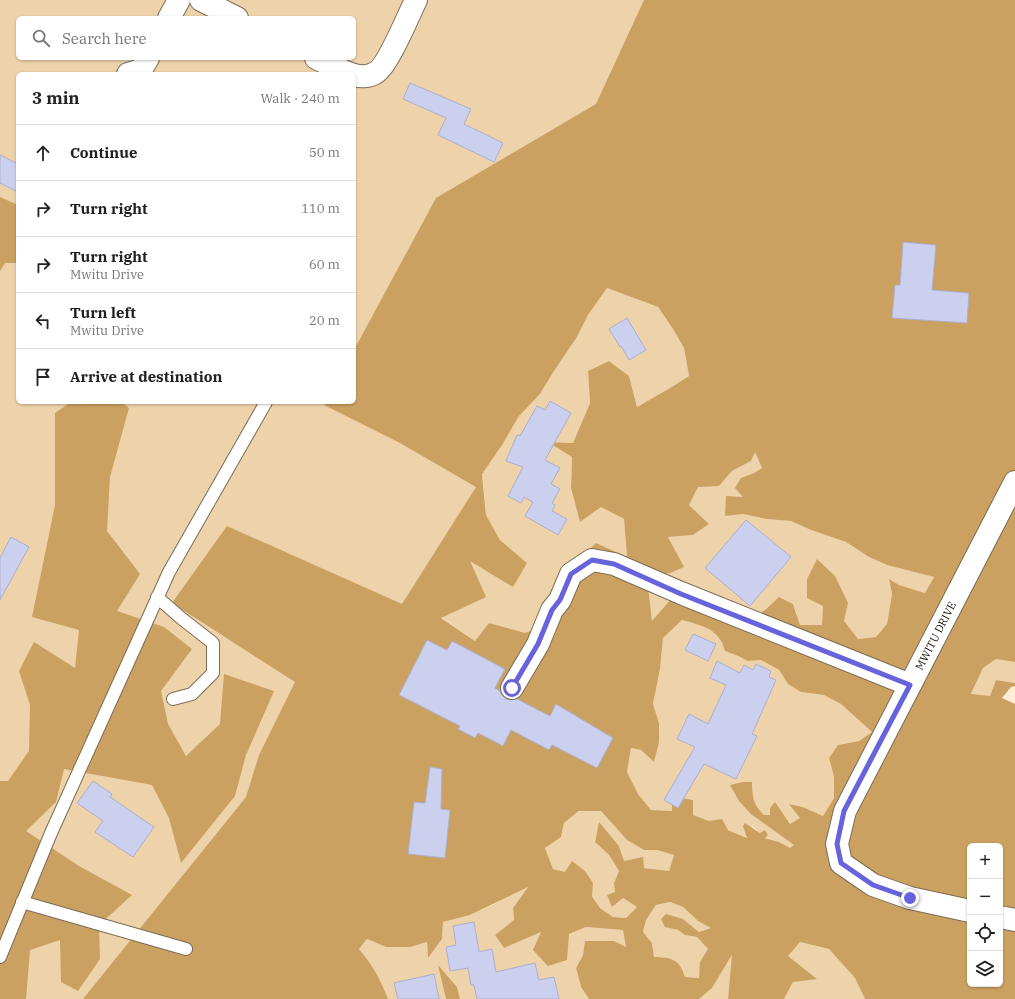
<!DOCTYPE html>
<html lang="en">
<head>
<meta charset="utf-8">
<style>
  body { margin:0; font-family:"IBM Plex Serif",serif; background:#f2f2f2; color:#222 }
  .controls { position:absolute; right:12px; bottom:12px; display:grid; overflow:hidden; border-radius:6px; box-shadow:0 1px 3px #0004 }
  .controls button { width:36px; height:36px; display:grid; place-items:center; padding:0; border:0; border-bottom:1px solid #e0e0e0; background:#fff; color:#222; font:20px sans-serif }
  .stop { position:absolute; width:12px; height:12px; margin:-9px; border:3px solid #6663dc; border-radius:50%; background:#fff }
  .stop.end { background:#6663dc; border-color:#fff; box-shadow:0 1px 4px #0008 }
  .list { margin:0; padding:0; list-style:none }
  h2 { display:flex; justify-content:space-between; align-items:center; height:52px; margin:0; padding:0 16px; font-size:17px }
  h2 small { font-size:13px; font-weight:400; color:#767676 }
  .list li { display:grid; grid-template-columns:26px 1fr auto; gap:12px; align-items:center; box-sizing:border-box; height:56px; padding:0 16px; border-top:1px solid #e0e0e0 }
  .list b { display:block; font-size:15px; white-space:nowrap }
  .list p { margin:0; font-size:13px; white-space:nowrap; color:#767676 }
  .list em { font-size:13px; font-style:normal; color:#767676 }
  .icon { flex:none; width:22px; height:22px; fill:none; stroke:currentColor; stroke-width:2; stroke-linecap:round; stroke-linejoin:round }
  .map { position:relative; flex:none; width:1015px; height:999px; overflow:hidden }
  .search { position:absolute; background:#fff; box-shadow:0 1px 3px #0004; left:16px; top:16px; width:340px; height:44px; display:flex; align-items:center; gap:10px; box-sizing:border-box; padding:0 14px; border-radius:6px; color:#767676; font-size:15px }
  .panel { position:absolute; background:#fff; box-shadow:0 1px 3px #0004; left:16px; top:72px; width:340px; height:332px; border-radius:6px }
  .map>svg:first-child { display:block }
</style>
</head>
<body>
<div class="map">
<svg width="1015" height="999" viewBox="0 0 1015 999">
  <rect width="100%" height="100%" fill="#fdedd6"/>
  <path fill="#edd2aa" fill-rule="evenodd" d="M0,0h724l-222,445 17,-29 21,-22 14,-23 23,-34 11,-22 19,-27 51,19 15,22 11,19 5,28 -19,12 -33,19 -8,-31 -20,-15 -21,10 2,32 -17,40 -24,-1 23,15 -1,31 9,34 21,-15 23,12 3,38 -80,68 -22,9 -36,-11 -14,18 -34,-24 28,-56 58,2 -27,-23 -14,-25 -3,-38 -267,522h-216zM18,18h336v40h-336zM18,74h336v328h-336z
    M755,451l7,17 -8,5 -13,5 2,19 -18,19 18,-2 23,5 25,2 20,9 35,12 23,15 18,8 47,12 -9,16 -26,-8 -10,-5 3,14 -5,30 -11,13 -18,2 -15,-18 5,-18 -31,-44 -10,20 16,27 -1,19h-22l-7,-21 -14,-7 -13,12 -24,18 -32,-15 -58,9 -5,-43 23,-5 1,-29 -3,-7 25,-2 16,-11 -20,-19 9,-19h21l13,-15 19,-10z
    M682,620c20,6 37,8 43,31l13,5 10,5 13,-1 18,10 9,14 13,8 23,3 17,9 31,28 -13,9 -21,4 -9,13 5,19v21l-11,18 -20,-9 -13,-3 11,14 -11,6 -15,-21 -5,12h-6l-6,-5 -6,-15 -22,-10 39,42 25,18 -4,4 -11,-7 -14,-5 -13,-11 -4,12 -55,-23v-15l-21,-4v15l-21,-1 -13,-16 -11,-22 4,-24 10,2 13,12 5,-39 -6,-19 7,-35 3,-31z
    M996,659l19,3v21l-19,-3 -6,16 -19,-1 12,-27z
    M580,811h21l26,29 17,10h13l17,5 -5,16 -25,-3 -20,-7 -5,-15 -20,-23 -4,19 14,13 10,16 -5,12 1,10 -8,2 16,3 14,9 -11,11 -13,-1 -13,-9 -28,-46 -7,11 -12,-4 -8,-21 16,-11 3,-14z
    M529,886l-16,22 1,12 -19,15 9,13 37,-16 28,2 17,-7 37,3 4,17 -42,-6 -2,14 -7,13 5,19 8,12h-129l-3,-12 -18,-21 7,33h-58c-7,-19 -16,-35 -29,-50l8,-10 19,8h24l17,-5 1,15 14,-18 1,-17 27,-7 20,-9z
    M670,902l13,5 15,14 14,7 -13,4 -16,-13 -18,8 13,3 7,5 12,2 11,12 -7,13 -2,16 -14,-1 -3,-9 -19,-11h-9l-2,-14 -9,-11 3,-12 10,-15z
    M800,942l29,7 26,29 10,21h-81l9,-17 -5,-26z
    M733,954l-5,45h-29l13,-11z"/>
  <path fill="#cba161" fill-rule="evenodd" d="M644,0h371v662l-19,-3 -13,9 -12,26 19,2 6,-16 19,3v3l-4,1 -9,11 13,6v295h-150l-10,-21 -26,-29 -29,-7 -12,14 29,23 -24,3 -9,17h-56l4,-44 -20,33 -13,11h-110l-8,-12 -5,-19 7,-13 2,-14h29l12,6 -3,-17 -37,-3 -17,7 -2,26 -19,6 -15,-16 8,-18 -37,16 -9,-13 19,-15 -1,-12 15,-21 -58,28 -27,7 -1,17 -14,19 -1,-16 -17,5h-24l-19,-8 -8,10c13,15 22,31 29,50h-305l163,-202 13,-42 36,-73 -123,-79 55,-77 175,78 74,-117 -76,-44 -76,-38 2,-3h28v-52l82,-152 160,-94zM607,288l51,19 15,22 11,19 5,28 -19,12 -33,19 -8,-31 -20,-15 -21,10 2,32 -17,40 -25,-1 24,15 -1,31 9,34 21,-15 23,12 3,38 -31,-14 -22,21 -27,61 -22,8 -36,-10 -14,18 -34,-23 45,-21 -16,-36 43,26 14,-24 -27,-23 -14,-25 -4,-41 20,-29 17,-29 21,-22 14,-23 23,-34 11,-22zM755,452l7,16 -8,5 -13,5 -6,10 8,9 -17,-1 -1,20 18,-2 23,5 25,2 20,9 35,12 23,15 18,8 47,12 -9,16 -26,-8 -10,-6 3,15 -5,30 -11,13 -18,2 -14,-18 4,-18 -13,-27 -18,-17 -10,20v19l16,8 -1,19h-22l-7,-21 -14,-7 -13,12 -24,18 -70,-29 -20,23 -5,-43 23,-5 14,-6 -16,-30 25,-2 16,-11 -20,-19 9,-18 21,-1 13,-15 19,-10zM682,620c20,6 37,8 43,31l13,5 10,5 13,-1 18,10 9,14 13,8 23,3 17,9 31,28 -13,9 -21,4 -9,13 5,19v21l-11,18 -20,-9 -14,-3 11,14 -10,6 -15,-22 -5,6v7h-6c-11,-10 -12,-20 -12,-33h-9l-13,3 9,16 12,13 43,31 -4,3 -11,-6 -14,-4 3,-3 -3,-5 -5,3 -15,-10 -2,3 4,12 -19,-8 -6,-11 -13,2 -16,-6v-15l-21,-4v15l-21,-1 -13,-16 -11,-22 4,-24 10,2 13,12 5,-20v-19l-6,-19 7,-35 3,-31zM579,811h22l26,29 17,10h13l17,5 -5,16 -25,-3 -1,-11 -19,4 -5,-15 -20,-24 -4,20 14,13 10,16 -5,12 1,9 -8,3 5,12 11,-9 14,9 -11,11 -13,-1 -13,-9 -8,-12 1,-13 -8,-12 -13,-10 -7,11 -12,-3 -8,-21 16,-11 3,-14zM970,846h30v138h-30zM670,902l13,5 15,14 13,7 -12,4 -16,-13 -17,-5 -5,5 4,8 13,3 7,5 12,2 11,12 -8,13 -1,16 -14,-1c-5,-17 -13,-20 -31,-20l-2,-14 -9,-11 3,-12 10,-15z
    M0,197l18,8v58h-13l-5,8z
    M71,402h50l8,6 -19,69 -3,54 33,43 -23,37 47,16 28,22 -31,42 7,33 18,32 34,-32 4,-50 50,17 -28,64 -11,41 -54,67 -12,-45 -17,-33 -88,-16 -8,33 -30,29 53,35 53,29 -33,30 1,34 -22,32 -17,-9 -1,-42 -30,10 -4,49h-26v-218h8l21,-30 1,-46 -11,-34 15,-29 41,26 4,-38 -47,-13 23,-112v-92z
    M438,965l19,22 3,12h-14z"/>
  <path fill="#ccd0ef" stroke="#acafcd" d="M410,83l61,26 -7,15 39,19 -9,19 -56,-27 8,-17 -43,-19z
    M0,155l18,9v28l-18,-9z
    M903,242l33,3 -4,45 37,3 -2,30 -75,-5 3,-33h5z
    M627,318l19,32 -17,10 -8,-14 -1,1 -11,-18z
    M550,401l21,12 -26,47 15,8 -9,16 9,5 -8,14 3,2 -3,6 15,8 -9,16 -33,-19 8,-14 -9,-5 -3,6 -13,-7 15,-29 -17,-6 11,-26 3,1 17,-30 8,4z
    M746,520l45,37 -41,49 -45,-38z
    M11,537l18,10 -29,53v-42z
    M693,634l23,10 -8,17 -23,-11z
    M427,640l20,10 5,-9 53,28 -10,19 5,3 1,3 5,5 5,1 6,-1 33,17 6,-12 57,34 -16,30 -45,-23 -3,5 -38,-20 -8,16 -25,-13 -3,5 -17,-9 2,-3 -61,-31z
    M717,661l23,12 4,-8 9,5 3,-6 15,7 -2,6 7,3 -24,54 5,2 -21,43 -32,-15 -26,44 -14,-8 31,-53 -18,-8 12,-25 19,10 18,-39 -16,-7z
    M430,767l12,2 -1,40 9,1 -5,48 -37,-4 6,-52 11,1z
    M93,781l19,13 -2,3 44,30 -21,30 -38,-25 8,-11 -26,-18z
    M474,922l5,30 13,-3 4,23 39,-9 4,17 15,-3 5,22h-82l-3,-14h-3l-3,-17 -18,3 -4,-24 10,-2 -3,-19z
    M434,974l5,25h-41l-4,-16z"/>
  <g fill="none" stroke-linecap="round" stroke-linejoin="round">
    <defs>
      <path id="lane" d="M157,597l24,21 32,25v30l-21,21 -19,5
        M22,902l164,47
        M0,957l51,-124 118,-261 97,-170"/>
      <g id="street">
        <path d="M201,0l36,18"/>
        <path d="M169,18l10,-18"/>
        <path d="M316,58l27,13 8,3"/>
        <path d="M128,74l13,-4 7,-12"/>
        <path d="M354,75c6,2 15,2 21,-2 12,-5 34,-59 41,-73"/>
        <path d="M512,688l26,-44 14,-34 8,-10 11,-26 21,-14 22,4 67,29 229,92"/>
        <path id="s1" d="M970,911l-60,-13 -37,-13 -32,-22 -4,-19 8,-33 170,-329"/>
        <path d="M1000,917l15,3"/>
      </g>
    </defs>
    <use href="#lane" stroke="#7d6c53" stroke-width="14"/>
    <use href="#street" stroke="#7d6c53" stroke-width="24"/>
    <use href="#lane" stroke="#fff" stroke-width="12"/>
    <use href="#street" stroke="#fff" stroke-width="22"/>
  </g>
  <g fill="none" stroke-linecap="round" stroke-linejoin="round">
    <path stroke="#6663dc" stroke-width="5" d="M512,688l26,-44 14,-34 8,-10 11,-26 21,-14 22,4 67,30 229,91 -66,126 -7,33 4,19 32,22 37,13"/>
  </g>
  <g text-anchor="middle" stroke-width="4" stroke-linejoin="round" paint-order="stroke">
    <g font-size="11" fill="#171107" stroke="#fff">
      <text dy="4" stroke="none"><textPath href="#s1" startOffset="390">MWITU DRIVE</textPath></text>
    </g>
  </g>
</svg>
<div class="controls">
<button>+</button>
<button>−</button>
<button><svg class="icon" aria-label="locate" viewBox="0 0 24 24"><circle cx="12" cy="12" r="6"/><path d="M12 2v4M12 18v4M2 12h4M18 12h4"/></svg></button>
<button><svg class="icon" aria-label="layers" viewBox="0 0 24 24"><path d="M12 4l9 5-9 5-9-5zM3 14l9 5 9-5"/></svg></button>
</div>
<div class="stop" style="left:512px;top:688px"></div>
<div class="stop end" style="left:910px;top:898px"></div>
<div class="search"><svg class="icon" aria-label="search" viewBox="0 0 24 24"><circle cx="10" cy="10" r="6"/><path d="M15 15l6 6"/></svg>Search here</div>
<section class="panel">
<h2>3 min<small>Walk · 240 m</small></h2>
<ul class="list">
<li><svg class="icon" aria-label="ahead" viewBox="0 0 24 24"><path d="M12 20V5M6 11l6-6 6 6"/></svg><div><b>Continue</b></div><em>50 m</em></li>
<li><svg class="icon" aria-label="right" viewBox="0 0 24 24"><path d="M7 20v-9h11M14 6l5 5-5 5"/></svg><div><b>Turn right</b></div><em>110 m</em></li>
<li><svg class="icon" aria-label="right" viewBox="0 0 24 24"><path d="M7 20v-9h11M14 6l5 5-5 5"/></svg><div><b>Turn right</b><p>Mwitu Drive</p></div><em>60 m</em></li>
<li><svg class="icon" aria-label="left" viewBox="0 0 24 24"><path d="M17 20v-9H6M10 6l-5 5 5 5"/></svg><div><b>Turn left</b><p>Mwitu Drive</p></div><em>20 m</em></li>
<li><svg class="icon" aria-label="arrive" viewBox="0 0 24 24"><path d="M6 21V4h12l-3 4 3 4H6"/></svg><div><b>Arrive at destination</b></div></li>
</ul>
</section>
</div>
</body>
</html>
